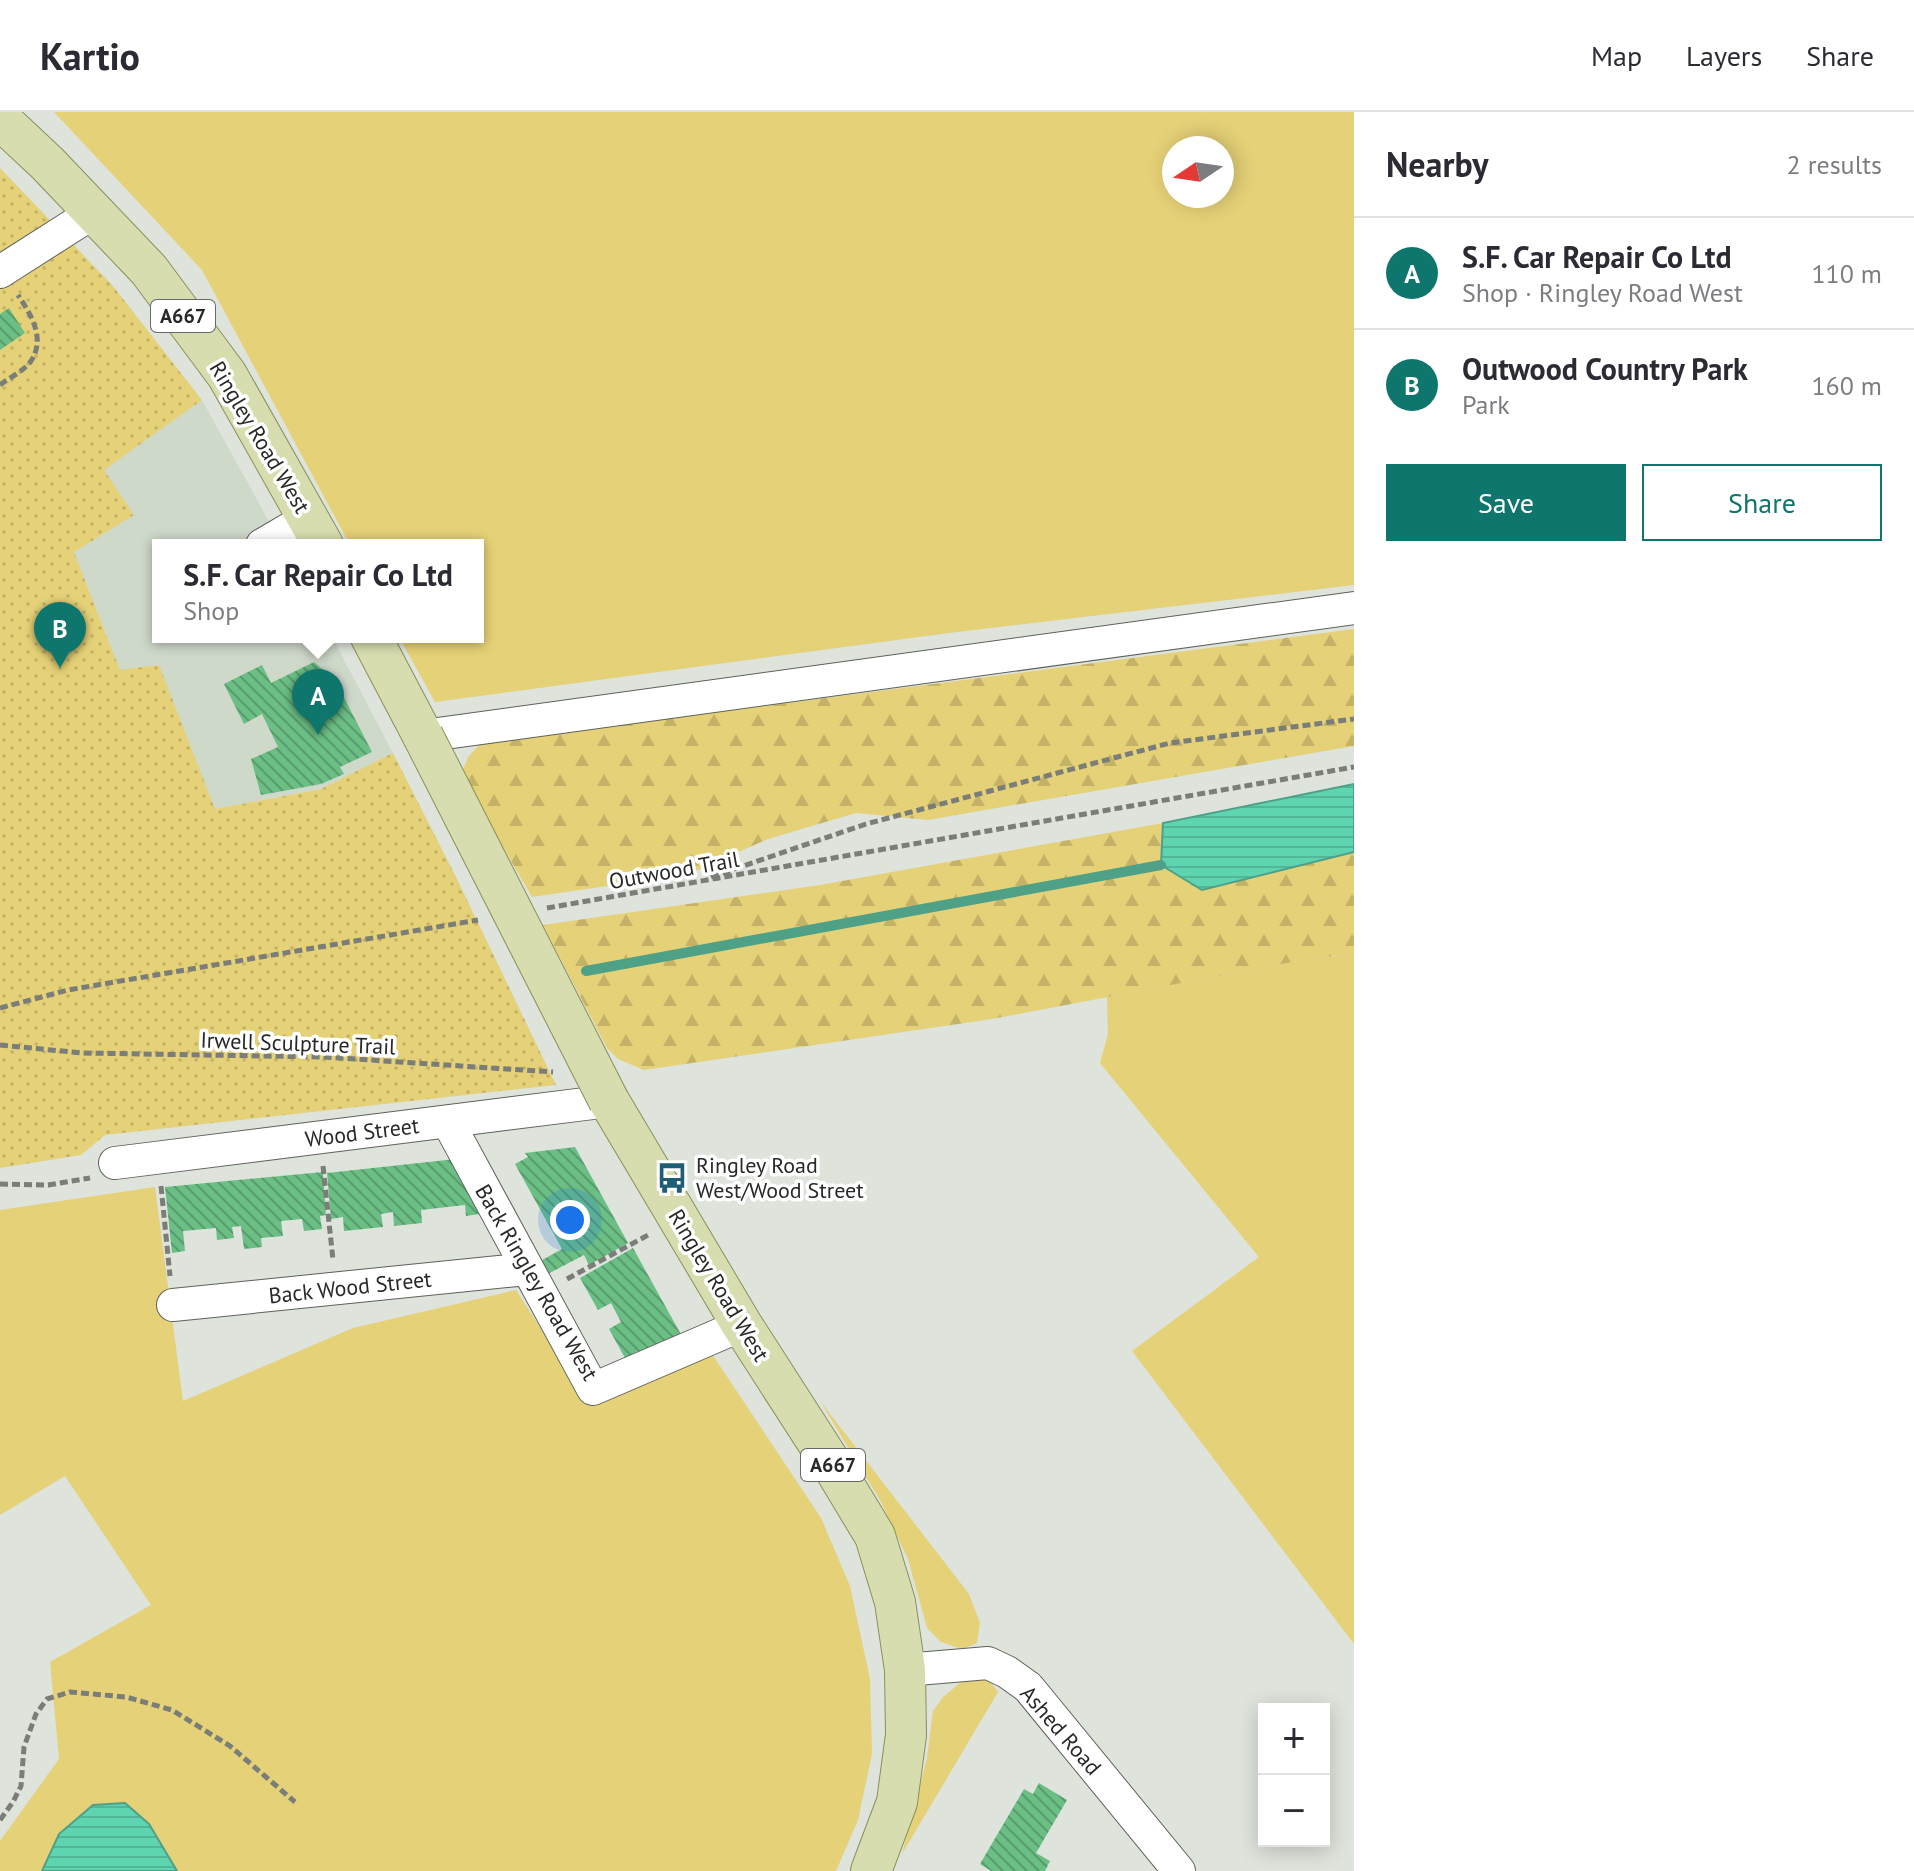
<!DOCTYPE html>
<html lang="en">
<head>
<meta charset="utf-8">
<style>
  body { margin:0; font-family:"PT Sans",sans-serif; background:#f7f7f7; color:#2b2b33 }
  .controls { position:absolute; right:24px; bottom:24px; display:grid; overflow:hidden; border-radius:0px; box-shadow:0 4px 20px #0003 }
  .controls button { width:72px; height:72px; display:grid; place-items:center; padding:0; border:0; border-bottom:2px solid #e1e1e2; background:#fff; color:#2b2b33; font:40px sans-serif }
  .compass { position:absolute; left:1162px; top:24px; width:72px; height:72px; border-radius:50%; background:#fff; box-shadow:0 4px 20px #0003; rotate:257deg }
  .you { position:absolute; left:570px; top:1108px; width:28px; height:28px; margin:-20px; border:6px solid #fff; border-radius:50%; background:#1a73e8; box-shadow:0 0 0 12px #1a73e833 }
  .badge { display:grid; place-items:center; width:52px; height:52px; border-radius:50%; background:#0f766e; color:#fff; font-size:26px; font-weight:700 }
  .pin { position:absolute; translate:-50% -66px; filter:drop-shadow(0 2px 4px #0008) }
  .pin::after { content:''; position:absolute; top:42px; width:28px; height:24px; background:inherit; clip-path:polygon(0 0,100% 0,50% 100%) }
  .popup { position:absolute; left:152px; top:427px; width:332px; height:104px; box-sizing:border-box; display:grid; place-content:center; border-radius:0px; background:#fff; filter:drop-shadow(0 2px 6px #0005); font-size:26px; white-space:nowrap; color:#7c7c81 }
  .popup b { font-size:30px; color:#2b2b33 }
  .popup::after { content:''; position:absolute; left:50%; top:100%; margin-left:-16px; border:16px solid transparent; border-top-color:#fff }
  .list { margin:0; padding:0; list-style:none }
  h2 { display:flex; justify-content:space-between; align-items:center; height:104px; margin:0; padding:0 32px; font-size:34px }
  h2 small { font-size:26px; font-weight:400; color:#7c7c81 }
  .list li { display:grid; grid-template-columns:52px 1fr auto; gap:24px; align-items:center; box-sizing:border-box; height:112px; padding:0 32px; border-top:2px solid #e1e1e2 }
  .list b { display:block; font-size:30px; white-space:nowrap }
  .list p { margin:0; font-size:26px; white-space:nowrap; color:#7c7c81 }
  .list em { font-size:26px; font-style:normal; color:#7c7c81 }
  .actions { display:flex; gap:16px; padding:24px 32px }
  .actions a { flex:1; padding:18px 0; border:2px solid #0f766e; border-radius:0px; text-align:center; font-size:28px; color:#0f766e }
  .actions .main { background:#0f766e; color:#fff }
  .map { position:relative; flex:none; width:1354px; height:1759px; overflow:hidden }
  header { display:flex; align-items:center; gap:48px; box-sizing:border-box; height:112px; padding:0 40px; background:#fff; border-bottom:2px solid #e1e1e2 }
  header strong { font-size:38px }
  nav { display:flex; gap:44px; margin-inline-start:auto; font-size:28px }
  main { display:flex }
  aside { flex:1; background:#fff }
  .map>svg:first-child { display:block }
</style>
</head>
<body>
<header>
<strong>Kartio</strong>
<nav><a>Map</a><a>Layers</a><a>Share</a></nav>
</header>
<main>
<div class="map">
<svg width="1354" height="1759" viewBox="0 0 1354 1759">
  <defs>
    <pattern id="forest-firs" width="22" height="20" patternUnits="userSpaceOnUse" patternTransform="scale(2)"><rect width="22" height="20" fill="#e5d177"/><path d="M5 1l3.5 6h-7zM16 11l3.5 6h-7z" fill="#c4b367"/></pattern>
    <pattern id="park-dots" width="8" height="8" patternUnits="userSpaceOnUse" patternTransform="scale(2)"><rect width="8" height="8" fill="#e5d177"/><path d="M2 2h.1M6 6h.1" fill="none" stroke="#c4b367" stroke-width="1.8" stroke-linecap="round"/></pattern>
    <pattern id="water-rules" width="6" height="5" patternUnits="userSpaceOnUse" patternTransform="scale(2)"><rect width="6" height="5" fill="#5fd4b1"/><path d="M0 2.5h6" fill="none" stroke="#53b698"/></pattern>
    <pattern id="building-back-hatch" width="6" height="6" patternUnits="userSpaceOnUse" patternTransform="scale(2)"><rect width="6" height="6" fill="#6bbf85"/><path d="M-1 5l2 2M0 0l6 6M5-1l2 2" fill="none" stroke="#589b6d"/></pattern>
  </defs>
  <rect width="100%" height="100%" fill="#dee3db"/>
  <path fill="#cfd9ca" d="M202,288l80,145h-124v92h174l61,116 -72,36 -107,20 -94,-139 -46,-118 60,-37 -31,-45z"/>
  <path fill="#e5d177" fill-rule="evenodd" d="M54,0h1300v473l-405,48 -514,69 -36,-65h79v-92h-128l-148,-275zM1174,36h48v48h-48z
    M1354,841v691l-222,-293 127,-94 -159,-194 8,-29 -1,-37 190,-36z
    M155,1075l28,214 170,-73 163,-38 72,112 120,-54 113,170 29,68 20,93 2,75 -14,66 -22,51h-836v-30l59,-82 -9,-97 101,-57 -86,-129 -65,39v-305z
    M820,1289l149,193 11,29 -3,20 -15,6 -21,-7 -14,-14 -19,-69 -28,-59z
    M978,1567l11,1 9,12 -96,162 25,-96 6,-47 10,-14 18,-15z"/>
  <path fill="url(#forest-firs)" d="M1354,517v117l-426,74 -72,-7 -88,26 -79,35 -157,23 -49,-84 -20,-43 5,-13 13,-14z
    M1163,711l-2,42 41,25 152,-38v101l-57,8 -305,58 -348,51 -26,-11 -11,-11 -64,-123 277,-40z"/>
  <path fill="url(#park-dots)" d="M0,56l113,118 89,114 -98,70 30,45 -60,37 46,118 39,-5 56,144 106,-20 72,-36 63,124 100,208 -451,50 -24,20 -81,13z"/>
  <path fill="url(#water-rules)" stroke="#4ea187" stroke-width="2" d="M1354,672v68l-152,38 -41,-25 2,-42z
    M125,1691l24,21 28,47h-135l17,-37 34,-29z"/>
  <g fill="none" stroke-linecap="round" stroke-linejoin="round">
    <path stroke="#4ea187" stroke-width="10" d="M586,859l575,-106"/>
  </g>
  <path fill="url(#building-back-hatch)" d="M9,196l16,25 -25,17v-36z
    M314,550l21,18 37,72 -32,15 4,7 -23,10 -60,11 -10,-36 27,-12 -16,-33 -18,10 -20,-40 38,-19 9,18z
    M575,1035l53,96 -39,22 -5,-10 -42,22 -7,-13 27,-15 -47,-85 13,-7 -3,-4z
    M456,1047l23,55 -13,2 -1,-11 -44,5 1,13 -28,3 -1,-14 -12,2 2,13 -39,4 -1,-14 -12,2 -4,-46z
    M323,1060l3,43 -6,1 2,13 -18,2 -2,-12 -21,2 2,15 -22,2 1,9 -18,2 -3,-23 -9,1 2,11 -17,2 -1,-12 -33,3 2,20 -13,2 -7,-66z
    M633,1136l50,90 -40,22 -5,-9 -13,7 -16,-29 12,-7 -10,-19 -13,7 -18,-32z
    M1039,1671l28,17 -31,53 14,8 -5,10h-54l-11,-7 44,-75 9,5z"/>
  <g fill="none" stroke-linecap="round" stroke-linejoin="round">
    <defs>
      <path id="minor" d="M0,160l94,-60
        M262,433l46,-27
        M423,624l931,-128
        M448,1010l145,267 149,-64
        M115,1051l494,-62
        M173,1193l354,-36
        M905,1558l83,-7 19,9 21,15 151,184"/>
      <path id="major" d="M0,7l47,44 102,107 78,105 96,170
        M371,525l52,99
        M609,989l133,224 92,143 41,68 20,66 10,68 1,65 -9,67 -26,69"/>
    </defs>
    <use href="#minor" stroke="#5d615a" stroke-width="34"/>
    <use href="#major" stroke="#88905c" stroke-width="42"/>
    <path stroke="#7a7d78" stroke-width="5" stroke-dasharray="8 4" stroke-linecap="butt" d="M0,273c9,-7 24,-14 31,-24 15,-23 0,-46 -13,-66
      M711,765l155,-53 304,-81 184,-24
      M547,796l807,-141
      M0,896l68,-18 410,-70
      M0,933l82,8 242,4 229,15
      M323,1054l10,94
      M0,1072l48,1 42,-7
      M161,1074l9,90
      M567,1167l83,-45
      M0,1708l13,-18 8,-16 3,-39 12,-33 11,-15 23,-7 56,5 46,13 58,36 65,56"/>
    <use href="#minor" stroke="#fff" stroke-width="32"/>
    <use href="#major" stroke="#d7ddaf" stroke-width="40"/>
    <defs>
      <path id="major-bridge" d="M423,624l186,365"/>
    </defs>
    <use href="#major-bridge" stroke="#88905c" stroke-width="42" stroke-linecap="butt"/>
    <use href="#major-bridge" stroke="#d7ddaf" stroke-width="40"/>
  </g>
  <defs>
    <symbol id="bus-bare" viewBox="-9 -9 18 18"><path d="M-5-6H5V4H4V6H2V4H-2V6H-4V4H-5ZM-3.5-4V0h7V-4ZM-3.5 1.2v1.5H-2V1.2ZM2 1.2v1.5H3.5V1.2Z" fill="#1f5d74" stroke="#fff" stroke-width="2.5" paint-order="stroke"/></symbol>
  </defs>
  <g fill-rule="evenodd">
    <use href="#bus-bare" x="650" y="1044" width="44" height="44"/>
  </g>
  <g text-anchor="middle" stroke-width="7" stroke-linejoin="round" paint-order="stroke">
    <g fill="#fff" stroke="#686967" stroke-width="2">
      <rect x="151" y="188" width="64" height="32" rx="6"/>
      <rect x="801" y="1337" width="64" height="32" rx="6"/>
    </g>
    <g font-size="20" font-weight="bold" fill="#272926">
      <text x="183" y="211">A667</text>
      <text x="833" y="1360">A667</text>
    </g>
    <g font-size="22" fill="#272926" stroke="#fff">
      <text transform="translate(260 325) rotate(59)" y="8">Ringley Road West</text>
      <text transform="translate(674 758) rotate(-10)" y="8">Outwood Trail</text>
      <text transform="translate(298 931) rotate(2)" y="8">Irwell Sculpture Trail</text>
      <text transform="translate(362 1020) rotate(-7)" y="8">Wood Street</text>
      <text transform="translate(537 1170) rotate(60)" y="8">Back Ringley Road West</text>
      <text transform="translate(719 1173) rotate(59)" y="8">Ringley Road West</text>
      <text transform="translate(350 1175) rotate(-6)" y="8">Back Wood Street</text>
      <text transform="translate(1061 1618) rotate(49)" y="8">Ashed Road</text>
    </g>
    <g font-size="22" fill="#272926" stroke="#fff" text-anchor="start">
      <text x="696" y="1061">Ringley Road<tspan x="696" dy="25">West/Wood Street</tspan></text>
    </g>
  </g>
</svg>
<div class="controls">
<button>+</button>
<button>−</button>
</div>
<svg class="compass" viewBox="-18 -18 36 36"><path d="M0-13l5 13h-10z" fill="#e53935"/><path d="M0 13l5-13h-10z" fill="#7c7c81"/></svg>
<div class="you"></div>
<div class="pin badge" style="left:318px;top:623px">A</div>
<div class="popup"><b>S.F. Car Repair Co Ltd</b>Shop</div>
<div class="pin badge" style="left:60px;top:556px">B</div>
</div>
<aside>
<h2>Nearby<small>2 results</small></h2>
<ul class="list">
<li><span class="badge">A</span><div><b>S.F. Car Repair Co Ltd</b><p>Shop · Ringley Road West</p></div><em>110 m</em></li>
<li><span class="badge">B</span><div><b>Outwood Country Park</b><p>Park</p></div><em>160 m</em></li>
</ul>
<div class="actions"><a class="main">Save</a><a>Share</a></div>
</aside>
</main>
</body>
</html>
